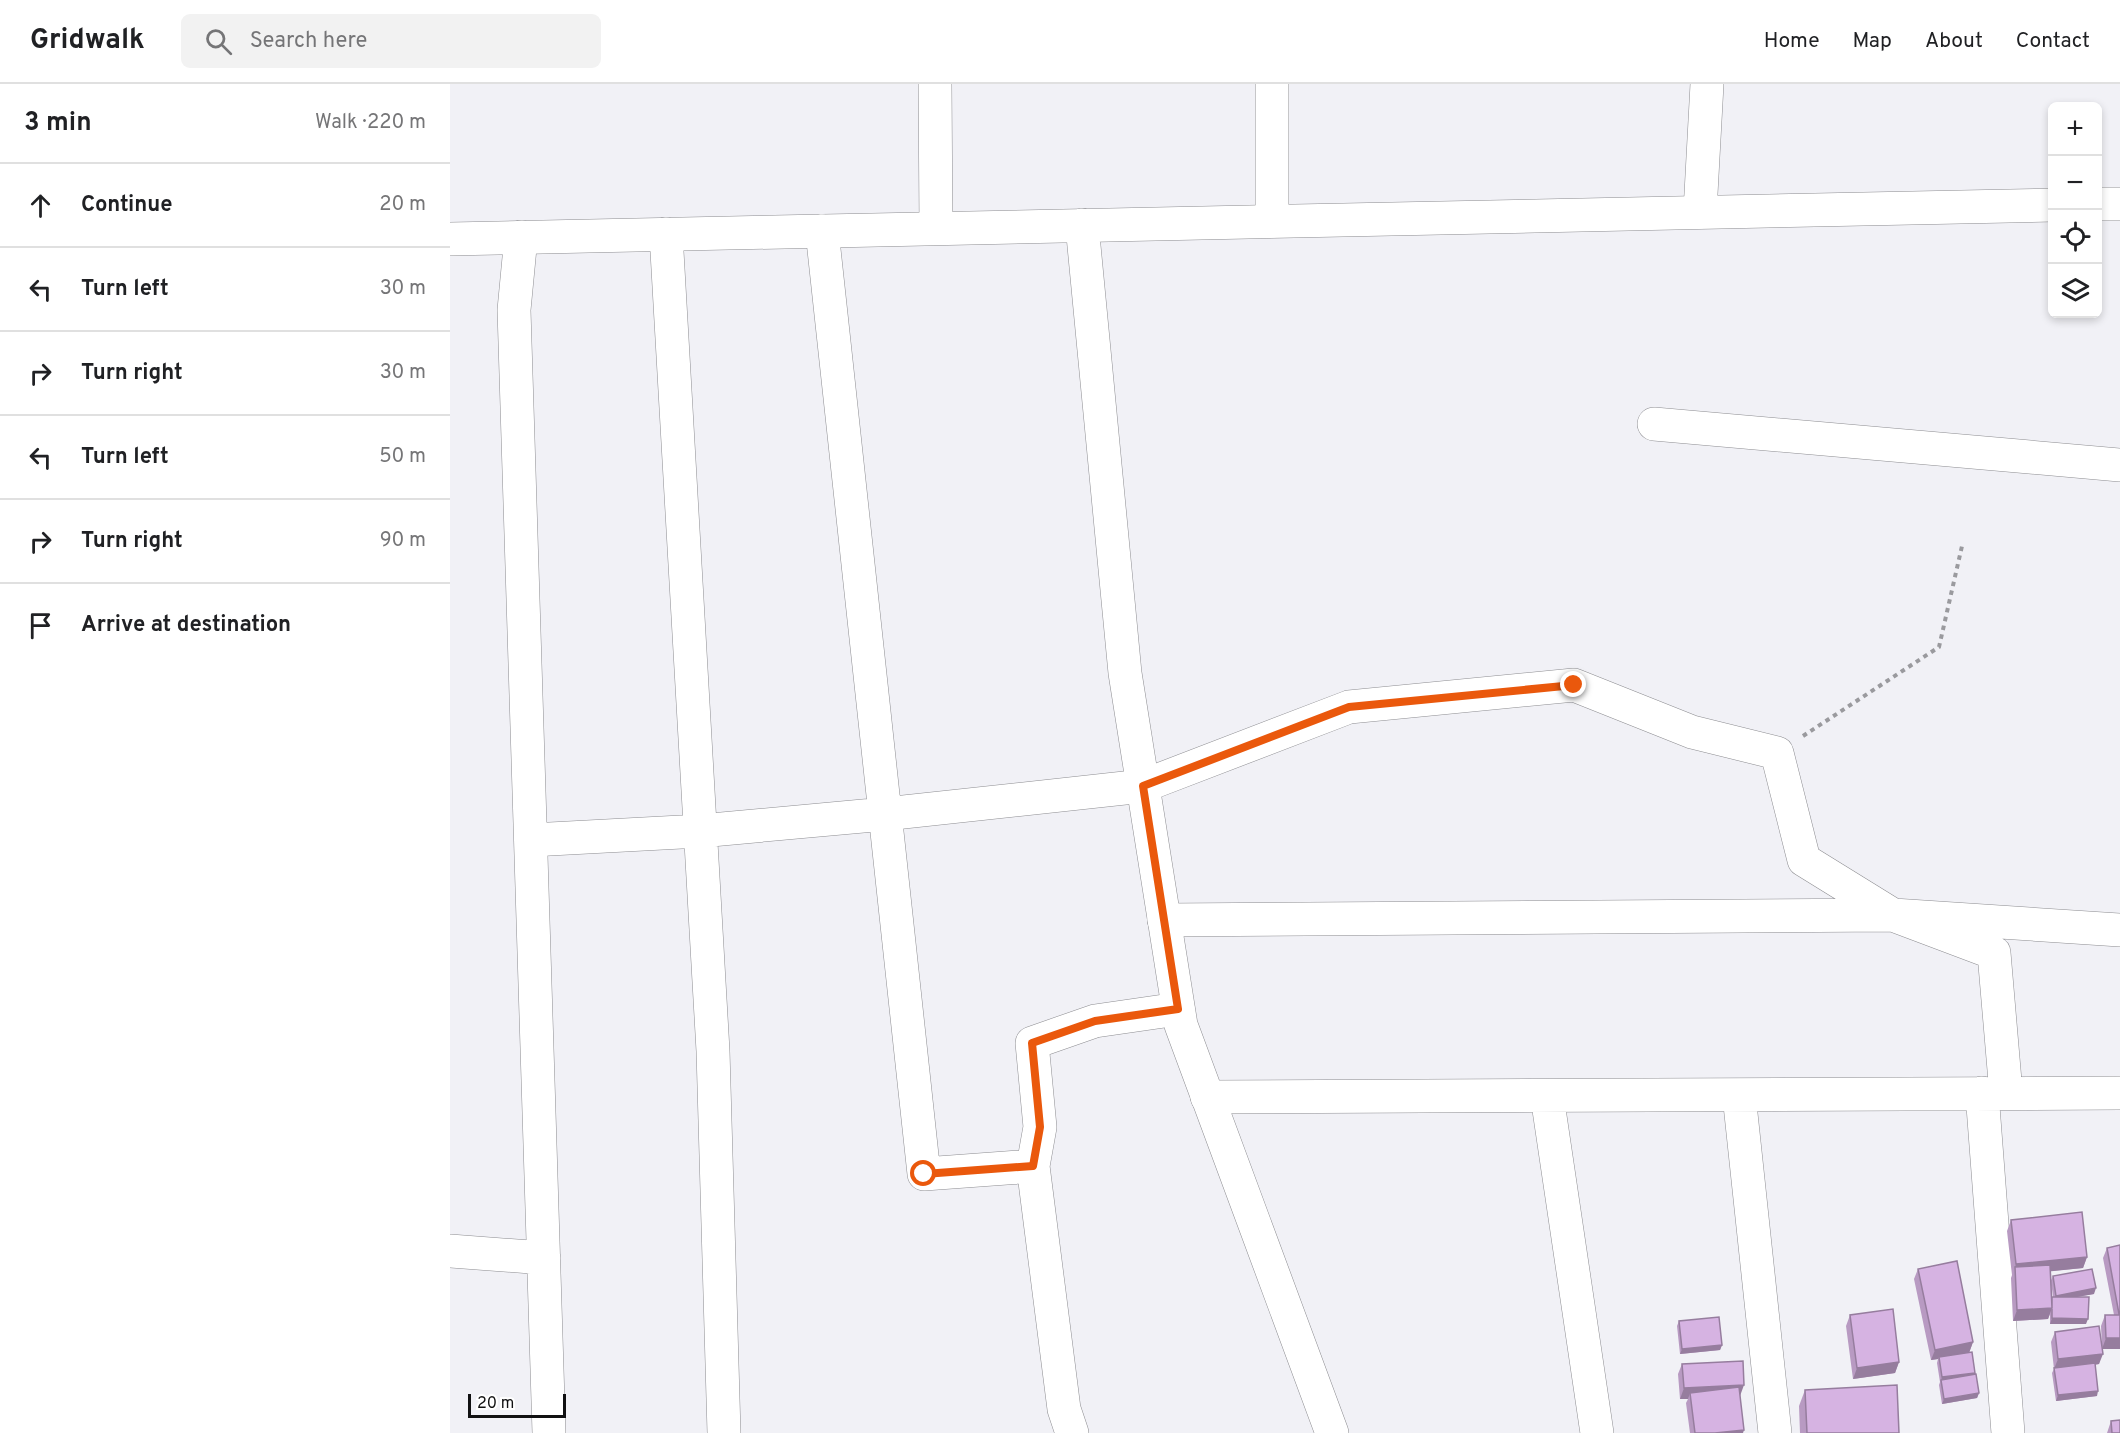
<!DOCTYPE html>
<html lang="en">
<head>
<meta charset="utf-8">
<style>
  body { margin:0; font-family:Overpass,sans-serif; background:#f2f2f2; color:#202124 }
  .controls { position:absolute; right:18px; top:18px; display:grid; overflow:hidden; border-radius:9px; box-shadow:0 3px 9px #0003 }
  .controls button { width:54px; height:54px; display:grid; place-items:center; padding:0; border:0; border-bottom:2px solid #e0e0e0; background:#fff; color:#202124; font:30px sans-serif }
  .scale { position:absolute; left:18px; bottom:15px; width:98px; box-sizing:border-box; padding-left:6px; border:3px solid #111112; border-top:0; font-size:16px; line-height:21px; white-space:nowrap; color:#111112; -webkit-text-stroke:4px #fff; paint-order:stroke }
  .stop { position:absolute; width:18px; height:18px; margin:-14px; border:4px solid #ea580c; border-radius:50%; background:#fff }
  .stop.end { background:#ea580c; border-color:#fff; box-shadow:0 2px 6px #0008 }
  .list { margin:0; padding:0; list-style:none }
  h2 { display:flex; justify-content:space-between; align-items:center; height:78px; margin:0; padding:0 24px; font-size:26px }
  h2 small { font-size:20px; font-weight:400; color:#757577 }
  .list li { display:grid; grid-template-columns:39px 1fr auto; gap:18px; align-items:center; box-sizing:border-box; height:84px; padding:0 24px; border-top:2px solid #e0e0e0 }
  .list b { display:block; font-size:22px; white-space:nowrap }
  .list em { font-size:20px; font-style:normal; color:#757577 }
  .icon { flex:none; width:33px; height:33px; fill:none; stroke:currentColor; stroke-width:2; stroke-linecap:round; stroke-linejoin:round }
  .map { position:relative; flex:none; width:1670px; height:1349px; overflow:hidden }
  header { display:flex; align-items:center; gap:36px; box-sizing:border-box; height:84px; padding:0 30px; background:#fff; border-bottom:2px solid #e0e0e0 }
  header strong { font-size:28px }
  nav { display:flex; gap:33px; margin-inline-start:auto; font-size:21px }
  .search { width:420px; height:54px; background:#f2f2f2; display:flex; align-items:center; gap:15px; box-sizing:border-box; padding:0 21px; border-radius:9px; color:#757577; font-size:22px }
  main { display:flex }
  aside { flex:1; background:#fff }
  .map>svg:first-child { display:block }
</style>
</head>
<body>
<header>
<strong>Gridwalk</strong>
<div class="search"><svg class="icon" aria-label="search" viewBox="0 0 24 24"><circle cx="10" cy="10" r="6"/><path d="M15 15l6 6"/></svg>Search here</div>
<nav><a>Home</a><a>Map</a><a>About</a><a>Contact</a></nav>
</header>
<main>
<aside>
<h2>3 min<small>Walk · 220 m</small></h2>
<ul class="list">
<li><svg class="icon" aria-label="ahead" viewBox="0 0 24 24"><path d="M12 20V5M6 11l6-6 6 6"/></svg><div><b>Continue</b></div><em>20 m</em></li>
<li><svg class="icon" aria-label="left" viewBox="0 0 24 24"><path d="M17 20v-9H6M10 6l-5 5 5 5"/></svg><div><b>Turn left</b></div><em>30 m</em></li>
<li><svg class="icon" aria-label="right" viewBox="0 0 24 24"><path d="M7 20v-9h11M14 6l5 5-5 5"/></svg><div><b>Turn right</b></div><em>30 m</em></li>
<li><svg class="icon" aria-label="left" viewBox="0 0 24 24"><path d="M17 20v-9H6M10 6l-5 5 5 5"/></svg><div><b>Turn left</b></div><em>50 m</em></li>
<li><svg class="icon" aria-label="right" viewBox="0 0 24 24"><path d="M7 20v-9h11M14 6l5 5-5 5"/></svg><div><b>Turn right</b></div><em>90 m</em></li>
<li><svg class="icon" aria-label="arrive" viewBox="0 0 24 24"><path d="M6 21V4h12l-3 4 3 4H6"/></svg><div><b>Arrive at destination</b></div></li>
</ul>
</aside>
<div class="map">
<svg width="1670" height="1349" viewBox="0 0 1670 1349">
  <rect width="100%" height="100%" fill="#f1f1f6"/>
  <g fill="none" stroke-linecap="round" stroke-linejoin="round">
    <defs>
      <path id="minor" d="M485,0l1,144
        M1250,128l7,-128
        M822,137v-137
        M372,147l102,943 109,-8 31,243 8,24
        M216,150l47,817 11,382
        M71,153l-7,73 35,1123
        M1204,340l466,41
        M81,756l169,-9 185,-17 258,-28 206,-79 225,-22 118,47 85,21 27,107 89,55 101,38 12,140
        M714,836l729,-5 227,15
        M1532,1009l26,340
        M1289,1011l36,338
        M1097,1012l50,337
        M757,1013l913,-4
        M583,1082l7,-39 -8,-84 63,-22 83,-12
        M0,1167l94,7"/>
      <path id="major" d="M1648,120h22
        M632,141l43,448 56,352 151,408
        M0,155l1602,-34"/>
    </defs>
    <use href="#minor" stroke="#8d8d91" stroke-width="34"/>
    <use href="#major" stroke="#8d8d91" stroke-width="34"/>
    <path stroke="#9a9a9e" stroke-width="4" stroke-dasharray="4.5 4.5" stroke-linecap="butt" d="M1353,652l136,-89 23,-101"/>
    <use href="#minor" stroke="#fff" stroke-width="33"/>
    <use href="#major" stroke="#fff" stroke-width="33"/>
  </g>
  <path fill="#b89ac2" d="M1561,1136l76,37 -4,11 -32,3 1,27 1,-1 -2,-16 2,-5 41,18 -18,3 10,27h-36v-10l-2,5 -35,2 -2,-43 1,-3 -5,-44z
    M1670,1161v104h-18l-3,15 -4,1 2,31 -41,5 -4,-28 2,-4 -3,-27 4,-10 47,14 -1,-20 4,-11h9l-11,-57 4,-10z
    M1468,1185l55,73 -4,11 6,20 4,20 -2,5 -35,6 -3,-19 1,-3 -3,-19 1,-4 -7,1 -17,-81z
    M1400,1231l49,47 -4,11 -42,6 -7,-53z
    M1229,1237l43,24 -2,5 -40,4 -3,-28z
    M1232,1280l58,31 3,38h-53l-4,-30 2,-4h-8l-2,-25z
    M1355,1306l94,43h-99l-1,-27z
    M1661,1337l9,12h-13z"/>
  <path fill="#967d9e" d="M1637,1173l-4,11 -68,7v-8l1,-3z
    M1646,1204l-2,6 -40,7 2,-5z
    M1602,1224l-4,11 -35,2 4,-11z
    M1602,1234l36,1 -2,5h-36z
    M1656,1254h14v11h-18z
    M1523,1258l-4,11 -30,4 -1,2 -7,1 4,-10z
    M1272,1261l-2,5 -40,4 2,-5z
    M1653,1270l-4,10 -45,5 4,-10z
    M1449,1278l-4,11 -42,6 4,-11z
    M1525,1289l-2,5 -32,2 -1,3 2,-6z
    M1294,1301l-4,11 -50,-3 -2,6h-8l4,-11z
    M1648,1307l-1,5 -41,5 2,-6z
    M1529,1309l-2,5 -35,6 2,-5z
    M1294,1346l-1,3h-28z"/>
  <path fill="#d6b3e2" stroke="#967d9e" stroke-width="1.5" d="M1632,1128l5,45 -71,7 -5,-44z
    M1670,1161v69h-1l-12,-66z
    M1507,1177l16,81 -38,8 -17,-81z
    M1600,1181l2,43 -35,2 -2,-43z
    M1642,1185l4,19 -40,8 -3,-20z
    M1602,1213h37l-1,22 -36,-1z
    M1443,1225l6,53 -42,6 -7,-53z
    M1655,1231h15v23h-14z
    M1269,1233l3,28 -40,4 -3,-28z
    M1649,1242l4,28 -45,5 -3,-27z
    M1522,1268l3,21 -33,4 -3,-20z
    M1293,1277l1,24 -60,3 -2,-24z
    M1645,1279l3,28 -40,4 -4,-27z
    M1526,1290l3,19 -35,6 -3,-19z
    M1447,1301l2,48h-92l-2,-43z
    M1289,1303l5,43 -29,3h-20l-5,-40z
    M1670,1336v13h-8l-1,-12z"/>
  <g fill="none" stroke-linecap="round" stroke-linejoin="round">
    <path stroke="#ea580c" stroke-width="8" d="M474,1090l109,-8 7,-39 -8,-84 63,-22 83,-12 -35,-223 206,-79 225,-22"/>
  </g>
</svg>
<div class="controls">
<button>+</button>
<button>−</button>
<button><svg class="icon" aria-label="locate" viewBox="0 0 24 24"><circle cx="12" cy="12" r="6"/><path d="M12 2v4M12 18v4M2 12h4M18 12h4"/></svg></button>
<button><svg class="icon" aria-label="layers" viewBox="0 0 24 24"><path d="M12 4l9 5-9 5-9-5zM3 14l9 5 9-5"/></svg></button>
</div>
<div class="scale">20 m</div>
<div class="stop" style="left:474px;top:1090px"></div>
<div class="stop end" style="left:1124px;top:601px"></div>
</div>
</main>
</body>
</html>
